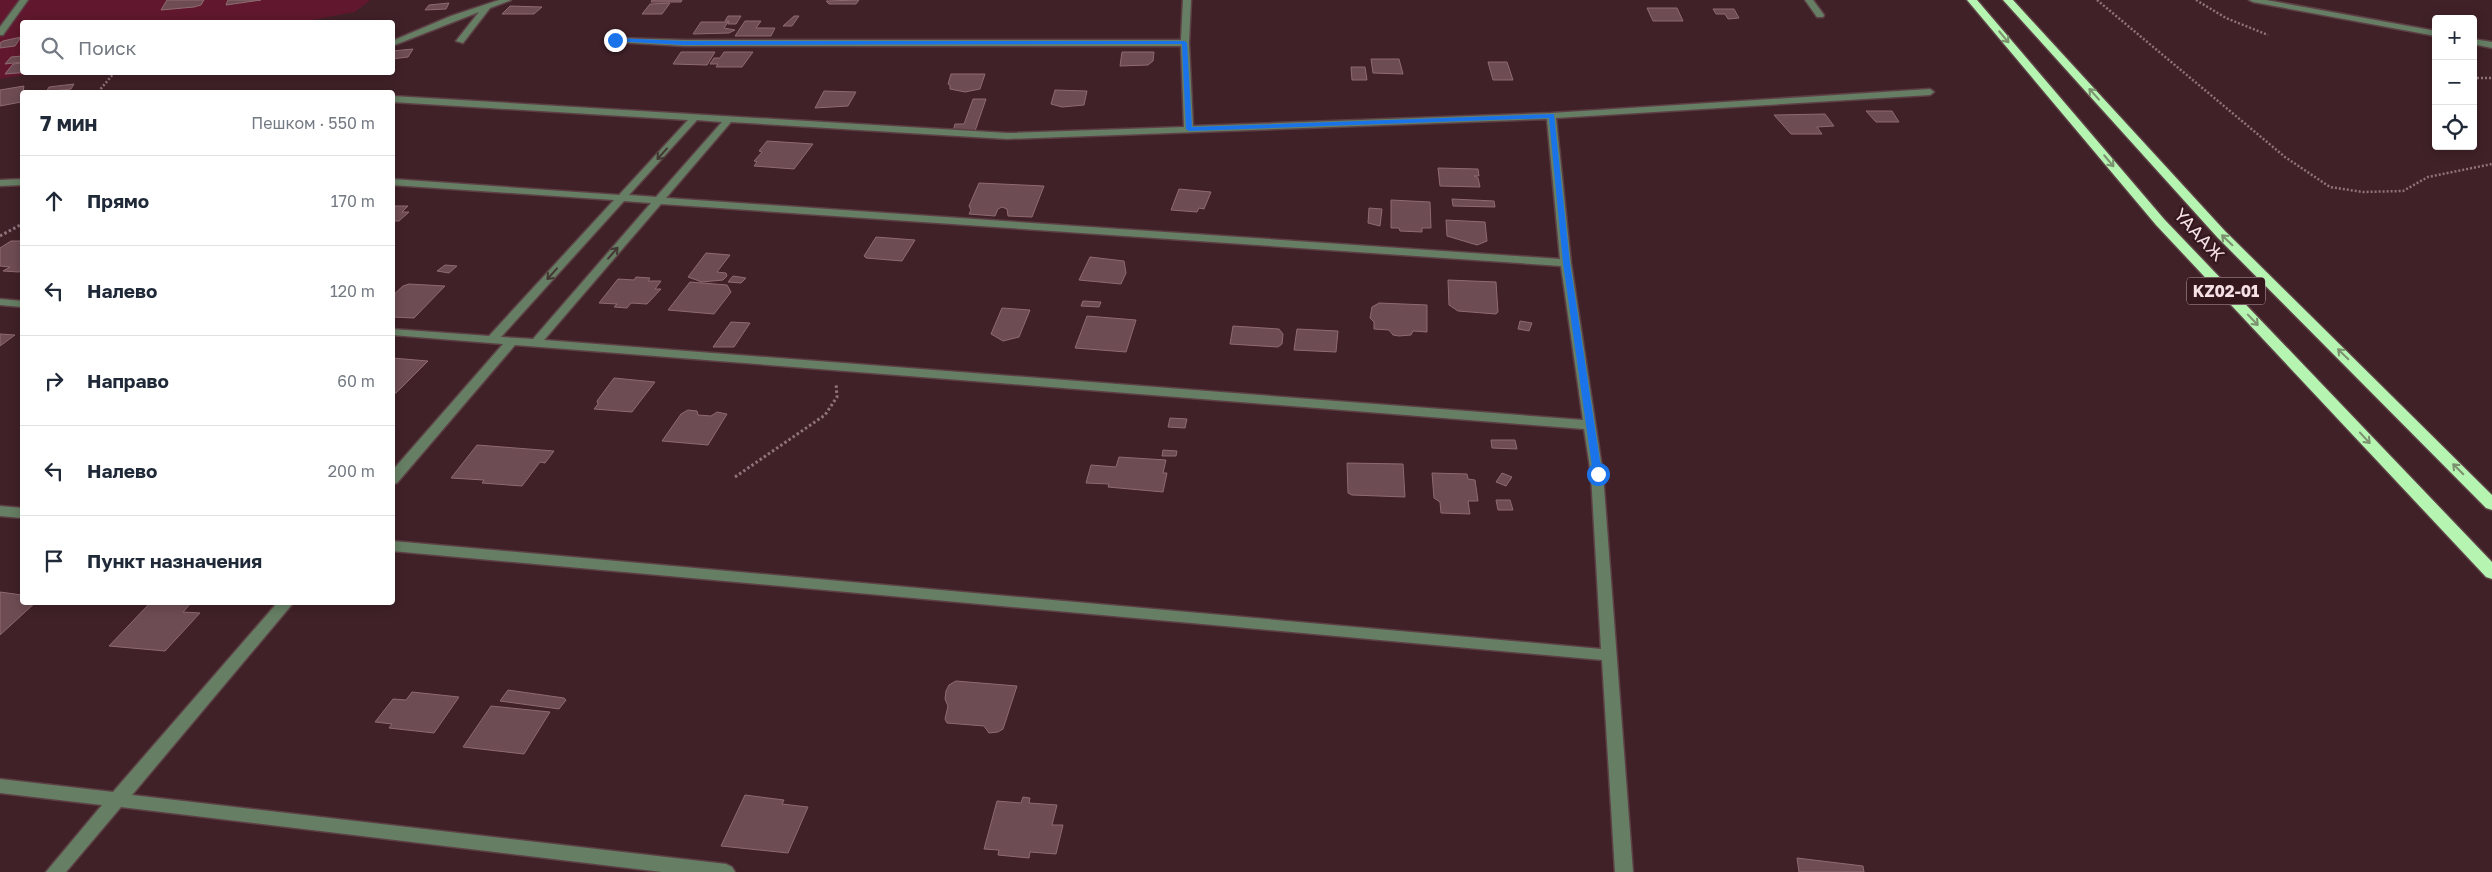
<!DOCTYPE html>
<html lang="ru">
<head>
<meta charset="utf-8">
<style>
  body { margin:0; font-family:"Golos Text",sans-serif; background:#f6f6f7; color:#1f2937 }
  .controls { position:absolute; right:15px; top:15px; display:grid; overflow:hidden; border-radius:5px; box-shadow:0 2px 12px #0003 }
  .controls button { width:45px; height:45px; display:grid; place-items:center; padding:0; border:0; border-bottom:1px solid #e0e1e3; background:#fff; color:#1f2937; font:25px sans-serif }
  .stop { position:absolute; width:15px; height:15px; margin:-11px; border:4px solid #1a73e8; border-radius:50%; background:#fff }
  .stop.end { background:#1a73e8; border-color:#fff; box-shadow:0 1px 5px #0008 }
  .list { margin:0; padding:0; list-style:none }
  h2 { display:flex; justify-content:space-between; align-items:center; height:65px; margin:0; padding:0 20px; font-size:21px }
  h2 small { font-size:16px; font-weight:400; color:#747a83 }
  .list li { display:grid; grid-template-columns:32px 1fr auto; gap:15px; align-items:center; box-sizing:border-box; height:90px; padding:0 20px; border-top:1px solid #e0e1e3 }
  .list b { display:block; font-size:19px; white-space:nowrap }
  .list em { font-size:16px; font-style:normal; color:#747a83 }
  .icon { flex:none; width:28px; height:28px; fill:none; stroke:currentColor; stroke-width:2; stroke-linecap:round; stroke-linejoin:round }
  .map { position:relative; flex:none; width:2492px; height:872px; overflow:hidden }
  .search { position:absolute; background:#fff; box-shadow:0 2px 12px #0003; left:20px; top:20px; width:375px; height:55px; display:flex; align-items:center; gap:12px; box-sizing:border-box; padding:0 18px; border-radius:5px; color:#747a83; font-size:19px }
  .panel { position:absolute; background:#fff; box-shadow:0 2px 12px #0003; left:20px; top:90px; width:375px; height:515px; border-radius:5px }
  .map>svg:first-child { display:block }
</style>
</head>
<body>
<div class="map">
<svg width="2492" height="872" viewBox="0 0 2492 872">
  <rect width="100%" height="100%" fill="#402128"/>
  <path fill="#61182f" d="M0,0h370l-15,12 -54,10h-279v50l12,1 -34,6z"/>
  <path fill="#6e4c53" stroke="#8f6a71" d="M167,0h37l-3,5 -7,2 -33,3z
    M228,0h33l-35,5z
    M652,0h30l-1,2h-30z
    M859,0l-3,4h-27l-3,-3z
    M449,3l-3,6 -21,1 4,-5z
    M670,3l-8,11h-20l8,-10z
    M510,6l32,1 -8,7h-32z
    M1647,8h30l6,13h-30z
    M1713,9h21l5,9 -11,1 -3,-5h-9z
    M728,16h13l-5,8h-8l1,-3h-4z
    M794,16h5l-7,10h-9z
    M745,21h16l-5,7h19l-4,8h-36z
    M701,22h27l-4,6 11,2 -6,3 -36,1z
    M21,37l-6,9 -15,2v-5l3,-2z
    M413,49l-5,8 -16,2v-8z
    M681,52h34l-8,13 -34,-1z
    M724,52h29l-11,15h-26l2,-3h-8l4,-6h6z
    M1122,52h32l-1,9 -5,4 -28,1z
    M22,56v6l-17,2 6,-7z
    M1371,59h28l4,15 -30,-1z
    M1488,62h19l6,18h-20z
    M22,63v9h8l-25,2 8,-10z
    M1351,67h14l2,13h-15z
    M951,74h34l-5,15 -15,3 -15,-3v-4l-2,-1z
    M74,84l-3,5 -25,3 3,-5z
    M24,86l-3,16 -21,4v-16z
    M1055,90l32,1 -3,14 -22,2 -11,-3z
    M824,91l32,1 -8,14 -33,2z
    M973,99h13l-11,32h-22l2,-7h9z
    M1866,111h26l7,11h-23z
    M1825,114l9,12 -17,1 5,7h-31l-17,-19z
    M767,141l46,3 -19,25 -40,-3 3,-4 -3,-1 8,-9 -3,-1z
    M1438,168l40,1 1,7h-5l4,2 2,9 -40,-1z
    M979,183l65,3 -12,31 -24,-1 -1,-7 -5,-2 -4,2 -3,7 -26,-2 2,-4 -2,-4z
    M1179,189l32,3 -7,17 -5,-1 -2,4 -26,-2z
    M1452,199l42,2 1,6 -42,-1z
    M1391,200l39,2 1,26h-9v4l-22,-1 -1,-3h-8z
    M392,206h16l-6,6h7l-10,9h-7z
    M1369,208l13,1 -2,17 -12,-3z
    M1446,220l39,2 2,19 -10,4 -30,-9z
    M876,237l39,3 -13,21 -36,-3 -2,-2z
    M11,241h11v29l-3,2 -16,-1 7,-4 -10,-1v-18z
    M706,253l24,2 -13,17 9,1 1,3 -4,4 -21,2 -14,-5z
    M1090,257l34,4 2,12 -5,11 -42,-4z
    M445,265l12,1 -8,7 -12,-2z
    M733,276l13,2 -5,5 -13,-1z
    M636,277l14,1 -2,3h13l-6,8h6l-14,15 -16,-1 -4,5 -13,-1 3,-3 -18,-1 19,-24 16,1z
    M1448,280l48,2 2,30 -2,2 -38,-3 -9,-6z
    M690,282l37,3 4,7 -17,22 -46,-4z
    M409,284l36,2 -31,32 -22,-1v-21l11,-10z
    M1083,301l18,1 -2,5 -18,-1z
    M1379,303l48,2v27l-14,-1 -2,4 -12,1 -6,-1 -4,-5 -15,-1v-7l-4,-4 2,-11z
    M1002,308l28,2 -11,27 -16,4 -12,-7z
    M1087,316l49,4 -10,32 -51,-4z
    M1520,321l12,2 -3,8 -11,-2z
    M731,322l19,1 -16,24h-21z
    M1233,326l46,3 4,5 -1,10 -4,3 -48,-3z
    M1297,329l41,2 -2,21 -42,-2z
    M0,334l15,1 -15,11z
    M392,358l36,3 -32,32h-4z
    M614,378l41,4 -23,30 -38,-3 4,-5 -1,-3z
    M688,410l9,1 1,4 13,1 6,-4 10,2 -19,31 -46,-4 19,-27z
    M1170,418l17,1 -2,9 -17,-1z
    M1491,440h24l2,9 -25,-1z
    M477,445l77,6 -9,12 -5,-1 -18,24 -40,-3 2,-3 -33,-2z
    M1163,450l14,1 -1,5h-14z
    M1119,457l47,3 -3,13h4l-4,19 -55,-5 1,-3 -23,-1 5,-18 25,2z
    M1347,463l56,1 2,33 -53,-2 -4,-2z
    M1432,473l35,1 1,5 7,1 3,21h-10l2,13 -29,-1 -1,-11 -6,-4z
    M1502,473l10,4 -6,9 -10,-4z
    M1496,500h14l3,10h-15z
    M0,592l22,3v7h14l-36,33z
    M151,602h41l-9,10 17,1 -35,38 -56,-5z
    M956,681l61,5 -14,43 -5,3 -9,1 -5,-7 -37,-3 -2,-4 3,-13 -3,-7 1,-8 3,-6z
    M508,690l56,8 2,2 -7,9 -59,-8z
    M412,692l47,5 -25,36 -45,-5 3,-4 -17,-2 18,-23 13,1z
    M491,706l59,6 -26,42 -61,-7z
    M745,795l39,5 -2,4 26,3 -20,46 -67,-7z
    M1023,797l7,1 -1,5 28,2 -5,20h11l-7,29 -26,-2 -1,6 -31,-3 1,-5 -15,-1 13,-48 24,2z
    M1797,858l66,8 1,6h-65z"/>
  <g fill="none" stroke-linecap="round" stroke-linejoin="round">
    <defs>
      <path id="minor" d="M20,0h8l-25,35h-3v-8z
        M499,0h12l-21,8 -27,35 -7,-2 23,-29 -87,34v-5l59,-25z
        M1183,0h8l-2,43 4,83 358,-13 379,-24 4,3 -4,3 -374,23 15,145 32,211 30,398h-18l-13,-212 -1210,-109v-10l1209,108 -10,-175 -7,-45 -1069,-84 -118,138 -5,1v-13l111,-127 -111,-9v-6l97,7 125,-136 -222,-15v-6l227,16 69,-75 -296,-18v-6l615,37 177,-6 -3,-81h-497l-69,-4 -4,-2 4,-2 69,2h497zM1547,119l13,140 -894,-61 65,-76 276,17zM697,120l25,2 -66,75 -27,-2zM624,201l27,2 -118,136 -32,-2zM661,204l900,62 22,154 -1039,-80z
        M1805,0h8l11,15 -1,2h-6z
        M2249,0h17l170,31v5l-183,-34z
        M2473,39l19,3v6l-19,-4z
        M22,179v6l-22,1v-6z
        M0,299l22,2v6l-22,-2z
        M0,506l22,2v10l-22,-2z
        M278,602h16l-162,193 594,69 6,3 3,5h-73l-541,-65 -55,65h-20l56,-67 -102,-12v-14l113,13z"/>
      <path id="highway" d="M1967,0h10l187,219 328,343v17l-6,-2 -330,-352z
        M2003,0h10l212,231 267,264v15l-6,-2 -269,-271z"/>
    </defs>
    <use href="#minor" stroke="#5d4046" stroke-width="3"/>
    <use href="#highway" stroke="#5d4046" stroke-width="3"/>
    <path stroke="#8f747a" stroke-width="2.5" stroke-dasharray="2 2" stroke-linecap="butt" d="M2097,0l188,157 45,30 33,5 40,-1 25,-14 64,-13
      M2196,0l30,18 42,17
      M2473,78h19
      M98,92l17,-20"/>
    <path stroke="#8f747a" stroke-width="3" stroke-dasharray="2.5 2.5" stroke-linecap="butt" d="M0,236l22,-12
      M735,477l90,-62 12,-18 -1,-14"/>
    <use href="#minor" fill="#667f64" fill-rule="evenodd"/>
    <use href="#highway" fill="#b5f4b1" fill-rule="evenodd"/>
  </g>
  <defs><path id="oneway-shaft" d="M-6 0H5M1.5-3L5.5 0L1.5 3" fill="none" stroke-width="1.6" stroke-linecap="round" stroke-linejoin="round" transform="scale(1.25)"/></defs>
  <g stroke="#7b916f">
    <use href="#oneway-shaft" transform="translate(2004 37) rotate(50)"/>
    <use href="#oneway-shaft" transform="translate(2094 94) rotate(-132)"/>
    <use href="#oneway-shaft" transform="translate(2109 161) rotate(50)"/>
    <use href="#oneway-shaft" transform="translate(2227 240) rotate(-136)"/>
    <use href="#oneway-shaft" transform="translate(2253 320) rotate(46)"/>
    <use href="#oneway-shaft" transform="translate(2343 354) rotate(-136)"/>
    <use href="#oneway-shaft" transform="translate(2365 438) rotate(47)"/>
    <use href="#oneway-shaft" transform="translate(2458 469) rotate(-135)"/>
  </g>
  <g stroke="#443633">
    <use href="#oneway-shaft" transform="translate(662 154) rotate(132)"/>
    <use href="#oneway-shaft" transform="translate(613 253) rotate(-49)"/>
    <use href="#oneway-shaft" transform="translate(552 274) rotate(132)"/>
  </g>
  <path fill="#1a73e8" d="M615,38l69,3h501l2,2 5,84 362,-13 16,149 32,211 -4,3 -5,-3 -30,-211 -14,-145 -360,13 -3,-2 -4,-85 -498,1 -71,-4z"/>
  <g text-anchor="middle" stroke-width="4.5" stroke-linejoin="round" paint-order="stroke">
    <rect fill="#35171e" stroke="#bba4a9" stroke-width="1" x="2187" y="277.5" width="78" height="27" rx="4"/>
    <g font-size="16" font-weight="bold" fill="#f5e0e4">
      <text x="2226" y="297">KZ02-01</text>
    </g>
    <g font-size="18" fill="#f5e0e4" stroke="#35171e">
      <text transform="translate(2199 235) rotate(47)" y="6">ҮАААЖ</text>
    </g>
  </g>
</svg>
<div class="controls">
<button>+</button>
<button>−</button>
<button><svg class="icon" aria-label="locate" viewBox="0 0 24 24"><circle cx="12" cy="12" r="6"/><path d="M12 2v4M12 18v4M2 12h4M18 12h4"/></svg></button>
</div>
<div class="stop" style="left:1598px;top:474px"></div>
<div class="stop end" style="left:615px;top:40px"></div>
<div class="search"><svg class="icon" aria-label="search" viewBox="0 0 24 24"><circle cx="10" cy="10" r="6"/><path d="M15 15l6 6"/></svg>Поиск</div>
<section class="panel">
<h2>7 мин<small>Пешком · 550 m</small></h2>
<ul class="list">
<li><svg class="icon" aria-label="ahead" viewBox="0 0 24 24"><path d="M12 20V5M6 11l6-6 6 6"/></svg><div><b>Прямо</b></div><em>170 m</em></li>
<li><svg class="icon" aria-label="left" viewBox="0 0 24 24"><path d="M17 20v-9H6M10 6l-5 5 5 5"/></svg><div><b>Налево</b></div><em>120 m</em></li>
<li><svg class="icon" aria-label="right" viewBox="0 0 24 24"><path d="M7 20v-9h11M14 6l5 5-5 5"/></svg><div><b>Направо</b></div><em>60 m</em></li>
<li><svg class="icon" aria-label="left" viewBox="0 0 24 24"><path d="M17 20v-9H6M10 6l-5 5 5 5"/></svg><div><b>Налево</b></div><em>200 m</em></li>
<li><svg class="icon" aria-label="arrive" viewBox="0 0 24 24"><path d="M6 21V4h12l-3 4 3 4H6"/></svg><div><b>Пункт назначения</b></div></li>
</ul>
</section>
</div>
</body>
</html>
